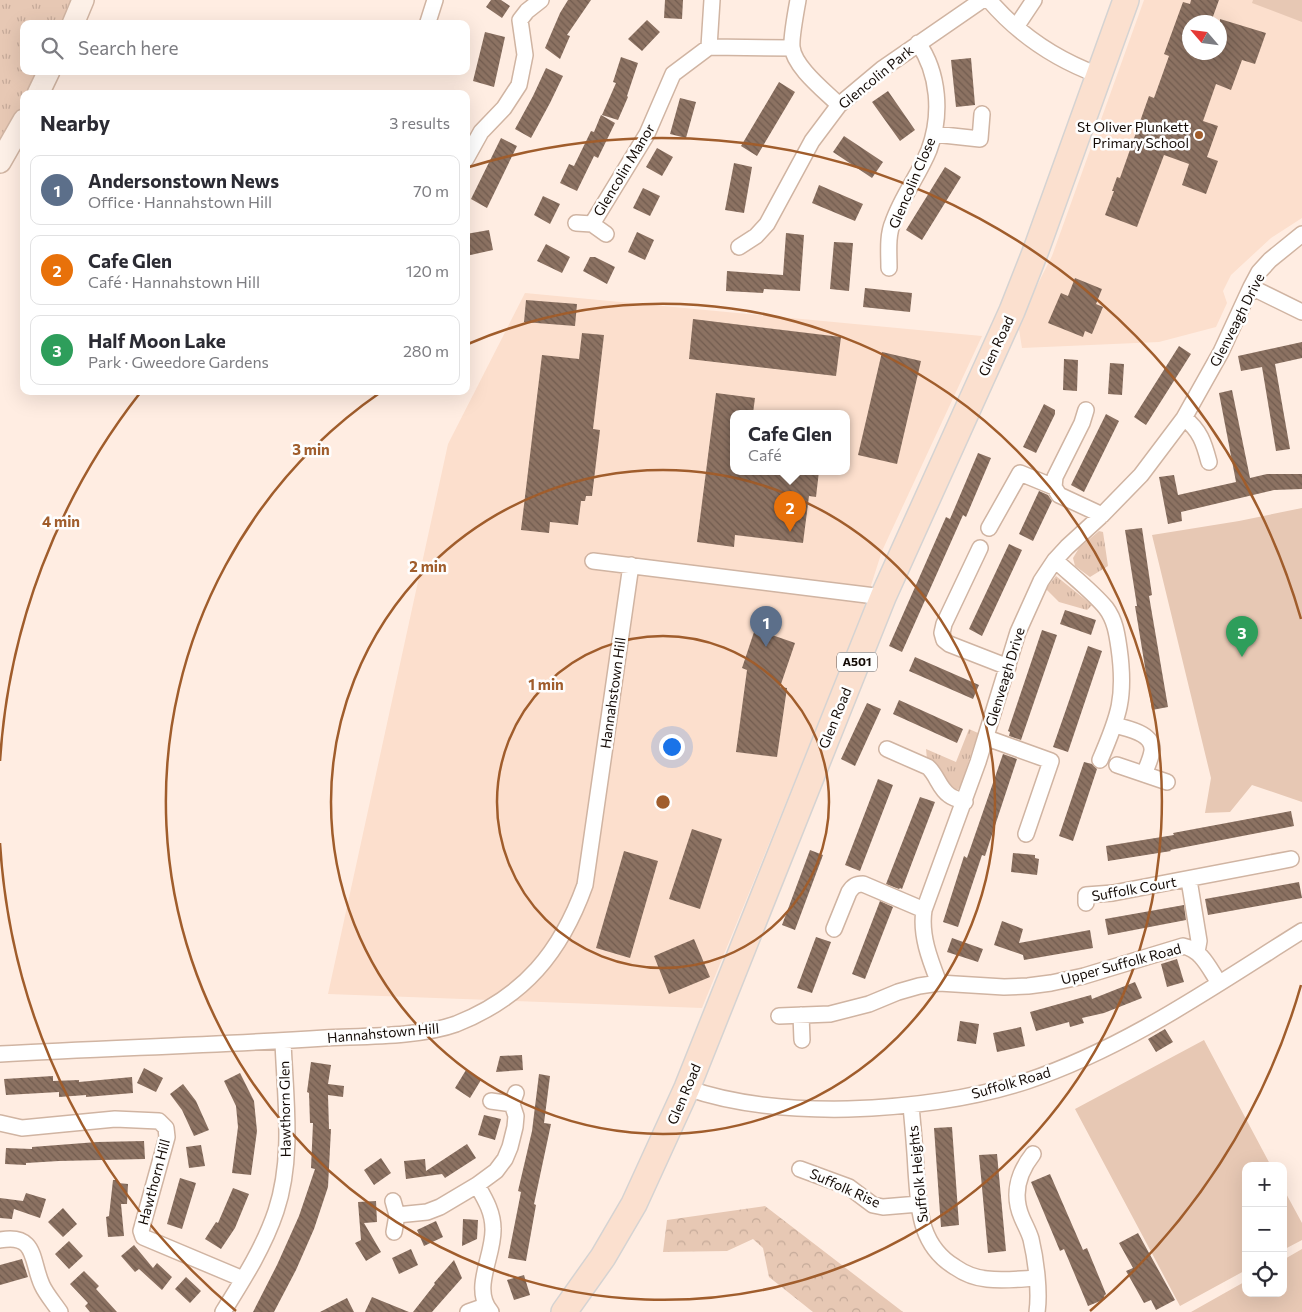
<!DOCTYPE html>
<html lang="en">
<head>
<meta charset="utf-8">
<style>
  body { margin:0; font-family:Commissioner,sans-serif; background:#f2f2f3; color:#2b2b33 }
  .controls { position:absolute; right:15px; bottom:15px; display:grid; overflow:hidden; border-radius:10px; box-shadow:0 5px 20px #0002 }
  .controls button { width:45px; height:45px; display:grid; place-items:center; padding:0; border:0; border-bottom:1px solid #e1e1e2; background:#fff; color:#2b2b33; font:25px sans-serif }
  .compass { position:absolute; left:1182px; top:15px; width:45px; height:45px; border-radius:50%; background:#fff; box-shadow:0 5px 20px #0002; rotate:298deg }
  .you { position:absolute; left:671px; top:746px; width:18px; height:18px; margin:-12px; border:4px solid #fff; border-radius:50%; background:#1a73e8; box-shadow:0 0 0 8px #1a73e833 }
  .badge { display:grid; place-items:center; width:32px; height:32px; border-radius:50%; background:#db2777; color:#fff; font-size:16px; font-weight:700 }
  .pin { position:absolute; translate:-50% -41px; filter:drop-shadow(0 1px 2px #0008) }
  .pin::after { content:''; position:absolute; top:26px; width:18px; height:15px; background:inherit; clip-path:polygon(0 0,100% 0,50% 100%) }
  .popup { position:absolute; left:730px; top:410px; width:120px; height:65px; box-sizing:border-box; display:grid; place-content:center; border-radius:10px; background:#fff; filter:drop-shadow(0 1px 4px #0005); font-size:16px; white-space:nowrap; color:#7c7c81 }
  .popup b { font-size:19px; color:#2b2b33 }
  .popup::after { content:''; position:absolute; left:50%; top:100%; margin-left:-10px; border:10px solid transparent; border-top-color:#fff }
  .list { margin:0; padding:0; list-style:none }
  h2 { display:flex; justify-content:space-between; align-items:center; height:65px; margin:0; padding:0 20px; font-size:21px }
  h2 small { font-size:16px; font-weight:400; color:#7c7c81 }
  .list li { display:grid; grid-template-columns:32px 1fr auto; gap:15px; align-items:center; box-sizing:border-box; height:70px; margin:0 10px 10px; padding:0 10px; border:1px solid #e1e1e2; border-radius:10px }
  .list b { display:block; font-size:19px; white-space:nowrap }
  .list p { margin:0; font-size:16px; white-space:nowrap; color:#7c7c81 }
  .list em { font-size:16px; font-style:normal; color:#7c7c81 }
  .icon { flex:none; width:28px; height:28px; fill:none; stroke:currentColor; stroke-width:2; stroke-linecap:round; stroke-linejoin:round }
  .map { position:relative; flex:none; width:1302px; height:1312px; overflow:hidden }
  .search { position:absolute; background:#fff; box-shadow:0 5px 20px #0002; left:20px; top:20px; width:450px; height:55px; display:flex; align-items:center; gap:12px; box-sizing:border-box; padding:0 18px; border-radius:10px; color:#7c7c81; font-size:19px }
  .panel { position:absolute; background:#fff; box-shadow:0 5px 20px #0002; left:20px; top:90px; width:450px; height:305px; border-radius:10px }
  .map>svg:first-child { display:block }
</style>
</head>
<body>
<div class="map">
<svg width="1302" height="1312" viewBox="0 0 1302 1312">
  <defs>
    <pattern id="grass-tufts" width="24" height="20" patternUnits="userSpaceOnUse" patternTransform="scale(1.25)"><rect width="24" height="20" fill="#e7c8b4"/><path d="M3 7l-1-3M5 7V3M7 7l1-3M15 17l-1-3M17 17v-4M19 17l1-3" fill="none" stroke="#c5aa99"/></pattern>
    <pattern id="forest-crowns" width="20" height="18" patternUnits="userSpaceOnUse" patternTransform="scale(1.25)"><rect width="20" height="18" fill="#e7c8b4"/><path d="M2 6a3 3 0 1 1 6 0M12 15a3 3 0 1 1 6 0" fill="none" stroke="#c5aa99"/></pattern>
    <pattern id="building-back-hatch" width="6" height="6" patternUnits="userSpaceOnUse" patternTransform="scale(1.25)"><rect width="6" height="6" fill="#8c7262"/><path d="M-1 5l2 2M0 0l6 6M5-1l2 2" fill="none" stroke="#715c4f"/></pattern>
  </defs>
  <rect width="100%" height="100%" fill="#ffede2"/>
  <path fill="#fcdfcd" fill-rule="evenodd" d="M1144,0h158v218l-31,20 -40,37 -8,16 4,12 -11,24 -57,15 -137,6 -4,-25 34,-67zM1190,22h30v30h-30z
    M525,293l457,43 -100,215 -24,75 -156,382 -374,-14 120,-550zM734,413h112v58h-112z"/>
  <path fill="url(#grass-tufts)" d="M0,0h80l-10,24h-46v47h25l-12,23h-13v22l-24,40z
    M1099,531l4,1 5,34 -18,11 -15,-11 -2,-8 6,-10z
    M1056,576l36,29 -5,5 -28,-8 -13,-13z
    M969,729l9,4 -18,55 -4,2 -5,-1 -24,-30 -1,-10 30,13z"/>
  <path fill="url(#forest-crowns)" d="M765,1206l138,106h-90l-44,-35 -6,-29 -10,-9 -26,12 -64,1 4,-32z"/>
  <path fill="#e7c8b4" d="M1253,0h49v22l-50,-19z
    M1302,508v294l-50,-17 -22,27 -25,1 6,-35 -59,-243 87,-14z
    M1204,1040l67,126h-25v104l-66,36 -105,-197z
    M1283,1188l19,35v17l-19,10z
    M1302,1249v63h-111l55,-31v12h37v-33z"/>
  <path fill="url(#building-back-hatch)" d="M491,0h10l9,6 -8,12 -16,-11z
    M568,0h23l-24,35 3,1 -10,23 -15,-11 15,-35z
    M665,0h18l-1,19 -18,-1z
    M1191,0h28l-8,22h-21v30h30v-33l46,14 -11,31 -13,-4 -11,30 -15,-6 -13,37 15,5 -11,31 11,4 -12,33 -24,-9 7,-21 -25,-9 -27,72 -32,-12 9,-24h-2l5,-14 3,1 29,-82 5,2 15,-42 -5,-2 19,-52 7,2z
    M647,20l13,12 -18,19 -14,-12z
    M485,32l20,5 -11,50 -21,-6z
    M621,57l17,6 -11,33 1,1 -10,23 -16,-5 14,-32 -3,-1z
    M971,58l4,47 -19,2 -5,-47z
    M546,68l17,8 -13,27 -19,35 -16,-9 18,-33z
    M779,82l16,10 -38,64 -16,-10z
    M888,91l27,39 -15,11 -28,-39z
    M680,98l16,4 -10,36 -16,-4z
    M601,115l14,8 -17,35 -4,-2 -17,35 -17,-8 9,-19 5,2 17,-35 3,1z
    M844,136l39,26 -11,16 -39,-26z
    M501,138l16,8 -30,62 -16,-9z
    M657,148l16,9 -11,19 -16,-9z
    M734,163l18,4 -8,46 -19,-3z
    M945,167l16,10 -39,63 -16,-10z
    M819,185l44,19 -8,17 -43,-18z
    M643,188l17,8 -10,20 -17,-8z
    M543,196l17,8 -10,20 -16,-9z
    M489,230l4,20 -27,6v-22z
    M637,232l17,8 -9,20 -17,-8z
    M786,233l18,2 -4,56 -36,-2 -1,4 -37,-2 1,-20 56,4z
    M834,242l19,1 -4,48 -19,-2z
    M546,244l24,13 -8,16 -25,-12z
    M590,257h5l20,10 -8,17 -24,-13z
    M1075,278l27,11 -6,15 7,3 -11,27 -7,-3 -2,6 -35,-14 13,-30 7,3z
    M865,288l47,5 -2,19 -47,-5z
    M526,300l51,4 -2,22 -51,-4z
    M693,319l148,18 -5,39 -147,-17z
    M582,333l22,2 -11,94 7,1 -8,66h-6l-1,5h-4l-3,24 -28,-3 -1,11 -28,-3 21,-175 37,4z
    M1302,342v16l-27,6 15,85 -14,2 -14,-84 -21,4 -3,-15z
    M1179,346l12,8 -45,71 -12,-8z
    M882,352l39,9 -24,103 -39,-9z
    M1064,359l14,1 -1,31 -14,-1z
    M1110,363l14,1 -2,31 -14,-1z
    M1232,390l18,88 17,-4h35v15l-28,1 -93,22 1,9 -14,3 -9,-47 15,-2 4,20 58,-13 -17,-89z
    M716,393l39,5 -2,15h-19v58h85l-3,26 -7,-1 -6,47 -68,-8 -1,12 -37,-5z
    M1044,404l11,6v4l-19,39 -13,-6z
    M1106,414l13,7 -35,71 -13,-7z
    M978,453l13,5 -25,59 -3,-2 -61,137 -13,-6 57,-129 4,2z
    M1039,491l9,4 4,6 -19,40 -14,-7z
    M1142,528l10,67 -3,1 19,111 -16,3 -17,-104h2l-12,-76z
    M1009,544l13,6 -40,86 -13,-7z
    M1065,610l31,10 -5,15 -31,-11z
    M755,629l40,14 -15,44 7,1 -10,69 -41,-5 11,-82 -5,-2z
    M1042,630l15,5 -36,105 -12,-4 1,-4 -2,-1z
    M1088,646l14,5 -34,101 -15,-5z
    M915,657l64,28 -6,14 -64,-28z
    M899,700l64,29 -6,14 -64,-29z
    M867,703l14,6 -26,57 -14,-7z
    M1003,754l14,5 -32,97 -3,-1 -24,72 -15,-5 21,-66 3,2z
    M1084,762l8,2 5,5 -24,72 -14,-5z
    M878,779l15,6 -33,86 -15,-6z
    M920,797l15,5 -33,87 -2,-1 -1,1 -13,-5z
    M1291,811l3,15 -124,24 1,1 -63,10 -2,-15 68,-11 -1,-2z
    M692,829l30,10 -22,70 -31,-10z
    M810,850l13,5 -28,75 -13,-5z
    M624,851l34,10 -28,97 -34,-10z
    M1013,853l22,2v3l4,1 -2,16 -26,-3z
    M1299,882l3,16 -94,17 -3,-16z
    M880,901l13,6 -28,72 -13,-5z
    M1184,905l2,15 -78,15 -3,-16z
    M1002,921l21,8 -4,14 71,-13 3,18 -69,12 -1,-5 -29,-10z
    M816,937l15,5 -19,51 -15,-5z
    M952,938l31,11 -5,13 -31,-10z
    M694,939l16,38 -41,17 -15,-38z
    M1177,959l7,23 -17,5 -6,-23z
    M1135,982l7,16 -38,15 -22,5 2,5 -14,4 -1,-5 -33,9 -6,-19 61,-17 1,4z
    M960,1021l19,3 -3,20 -19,-3z
    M1021,1027l4,19 -28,6 -4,-19z
    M1165,1029l8,13 -17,10 -8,-13z
    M522,1055l1,15 -27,2 4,-16z
    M311,1062l20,3 -3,19 16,2 -1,11 -15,-2 1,34h2l-3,58 -14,42 -18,41 -22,42h-21l24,-47 22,-49 16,-47 -4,-1 2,-45h-3l-1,-30 -2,-1z
    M144,1068l19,10 -7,14 -19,-9z
    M466,1070l15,10 -11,18 -15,-10z
    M240,1073l14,28 3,30 -6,44 -19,-2 6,-46 -2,-21 -12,-25z
    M539,1074l11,2 -6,47 7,1 -17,80 2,1 -10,56 -18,-3 13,-66 -3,-1 14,-60z
    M53,1076v5l26,-1v2l53,-5 1,16 -47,4v-2l-27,2v-5l-53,3 -2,-16z
    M183,1084l13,17 13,29 -15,6 -12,-26 -12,-16z
    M484,1115l17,4 -6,21 -17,-5z
    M952,1127l7,98 -18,2 -7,-99z
    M144,1141l1,18 -86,2 -33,2v2l-21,-1 1,-16 26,1v-2l65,-5z
    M467,1144l9,14 -31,20 -3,-4 -36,5 -2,-18 21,-2 1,12z
    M201,1145l4,21 -16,2 -3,-21z
    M997,1154l9,97 -18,2 -9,-98z
    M381,1158l10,15 -17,12 -10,-15z
    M1050,1174l33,76 4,-2 19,46 -2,2 1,3 -17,7 -24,-57 -4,2 -29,-69z
    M180,1178l16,5 -14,46 -15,-5z
    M113,1180h5v3l10,1 -1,20h-6l3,32 -16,1 -2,-20 3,-1z
    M233,1188l16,6 -14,34 -14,21 -16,-10 11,-17 2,1z
    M26,1193l20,6 -6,19 -26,-9 -2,10 -12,-1v-20l23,3z
    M376,1201l1,21 -13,1 17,29 -15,9 -11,-18 6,-3 -3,-38z
    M63,1208l14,16 -14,13 -15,-15z
    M463,1219l15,1 -1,19 -15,7z
    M436,1221l7,16 -19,9 -7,-16z
    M1138,1233l37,67 -19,10 -5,-10 -7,3 -18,-32 7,-3 -14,-25z
    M69,1241l14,15 -14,13 -14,-15z
    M134,1245l19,23 4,-5 15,14 -10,13 -23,-21 -4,3 -14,-16z
    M411,1249l7,16 -19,9 -7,-16z
    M22,1259l6,18 -28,8v-20z
    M454,1260l8,18 -30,34h-19l22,-28 -1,-1z
    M84,1271l15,15 -3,3 21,23h-27l-5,-6 3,-3 -18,-19z
    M524,1275l6,20 -16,5 -7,-20z
    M186,1277l15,14 -11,12 -15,-14z
    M372,1297l37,15h-44z
    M347,1298l7,14h-34z"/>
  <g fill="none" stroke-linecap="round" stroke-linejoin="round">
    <defs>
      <path id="street" d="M798,0c-2,11 -7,38 -6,47 2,20 33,44 47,58
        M989,0c30,35 66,59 109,75
        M428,22l7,-22
        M1016,27l18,-27
        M709,47l3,-47
        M934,134l46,5 2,-25
        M466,159l15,-27 23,-24 15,-23 6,-30 -5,-35 7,-9 14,-11
        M576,223l16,1 14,10
        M592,224l55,-90 26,-60 36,-27 83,1
        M739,247l17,-11 11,-12 45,-83 27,-36 43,-36 100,-69
        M889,268c0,-15 -2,-32 4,-46 9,-26 26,-47 36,-72 13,-35 10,-77 -11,-107
        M1251,287l51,25
        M1086,410l-4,13 -27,54 -1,10 5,8 43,20
        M1184,418c16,12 20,25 25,44
        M989,528l31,-55 34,14
        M980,548l-36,76 -2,9 2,7 5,4 59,23
        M1055,560c16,15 38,32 51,48 9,12 11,26 13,40 7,49 0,68 -19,112
        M593,561l290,36
        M1115,725c13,4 39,8 37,26 -1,7 -5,16 -8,23
        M987,738l64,23 -25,73
        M887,749l41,18c9,8 11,21 21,28 4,3 10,5 16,7
        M1117,765l50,17
        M1189,880l10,61 -2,11
        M1086,903v-8l27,-2 178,-34
        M834,929l15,-37c4,-6 7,-8 14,-8l61,26
        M939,983c-9,-23 -19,-48 -15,-73l54,-148 40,-130 23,-51 14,-21 12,-13 35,-32 39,-40 43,-57 37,-66 30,-65 8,-15 11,-12 32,-26
        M801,1015l1,25
        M779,1016l51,-2 39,-10 29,-12 21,-6 20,-3 65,4 24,-1 23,-3 33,-7 99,-30c19,4 26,22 36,37
        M0,1054c108,-6 217,-9 325,-16 39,-2 95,-1 131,-14 68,-27 105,-72 129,-139l46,-320
        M687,1088c51,18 107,22 161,21 60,-2 121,-9 179,-28 99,-33 187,-95 275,-150
        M491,1101l21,3
        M911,1106c2,21 4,43 5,64 3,39 3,75 39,97 10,7 21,11 32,12 16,2 33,0 49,-1
        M0,1123l22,5 93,-9 44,2 7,7 1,9 -26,94 2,6 100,42
        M1033,1154c-15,19 -21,41 -11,64 3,7 7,14 9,21 5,21 9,53 6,73
        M800,1169l49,18 24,18 10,2 36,-3
        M477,1185c8,14 16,27 16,44 1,27 -22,60 -2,83
        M393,1201l4,14 -3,17
        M397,1215l30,-3 13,-5 37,-22 19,-14 9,-12 5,-12 5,-20 1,-11 -4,-12 4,-11
        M0,1240c37,-7 31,21 42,45 4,9 12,18 18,27
        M223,1312c20,-32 41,-65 53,-101 18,-54 9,-114 7,-170
        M468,1312l17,-6"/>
      <path id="secondary" d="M73,24l10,-24
        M38,94l11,-23
        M0,162l24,-42"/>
      <path id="primary" d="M564,1312l39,-55 31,-53 53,-116 196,-491 129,-286 24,-61 90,-250"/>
    </defs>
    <use href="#street" stroke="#d0b4a2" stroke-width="18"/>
    <use href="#secondary" stroke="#d0b4a2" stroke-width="24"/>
    <use href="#primary" stroke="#d5d3d2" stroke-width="28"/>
    <use href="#street" stroke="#fff" stroke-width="15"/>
    <use href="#secondary" stroke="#fdf0e7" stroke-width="21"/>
    <use href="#primary" stroke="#fbe0cf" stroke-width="25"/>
  </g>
  <g fill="none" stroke="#a05d2c" stroke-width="2.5">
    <circle cx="663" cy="802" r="166"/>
    <circle cx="663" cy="802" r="332"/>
    <path d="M468 344A498 498 0 1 1 381 392"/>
    <path d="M1301 985A664 664 0 0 1 1090 1311M236 1311A664 664 0 0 1 0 843M0 761A664 664 0 0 1 140 393M469 167A664 664 0 0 1 1301 619"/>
  </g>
  <circle fill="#a05d2c" stroke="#fefefe" stroke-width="2" cx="1199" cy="135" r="5"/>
  <g text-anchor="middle" stroke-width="5" stroke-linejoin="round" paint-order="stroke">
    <rect fill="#fefefe" stroke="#5a5350" stroke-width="1" x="837" y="652.5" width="40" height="19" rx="4"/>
    <g font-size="12" font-weight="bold" fill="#130a05">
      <text x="857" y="666">A501</text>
    </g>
    <g font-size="14" fill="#130a05" stroke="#fefefe">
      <text transform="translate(876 77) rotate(-39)" y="5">Glencolin Park</text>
      <text transform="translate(624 170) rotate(-59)" y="5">Glencolin Manor</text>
      <text transform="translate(912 183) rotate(-67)" y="5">Glencolin Close</text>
      <text transform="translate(1237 320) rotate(-63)" y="5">Glenveagh Drive</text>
      <text transform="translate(996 346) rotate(-65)" y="5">Glen Road</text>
      <text transform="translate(1005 677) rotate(-73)" y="5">Glenveagh Drive</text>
      <text transform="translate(613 693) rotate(-82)" y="5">Hannahstown Hill</text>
      <text transform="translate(835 718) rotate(-68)" y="5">Glen Road</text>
      <text transform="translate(1134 889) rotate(-10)" y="5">Suffolk Court</text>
      <text transform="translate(1121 964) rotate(-15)" y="5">Upper Suffolk Road</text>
      <text transform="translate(383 1033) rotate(-5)" y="5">Hannahstown Hill</text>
      <text transform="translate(1011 1083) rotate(-16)" y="5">Suffolk Road</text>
      <text transform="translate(684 1094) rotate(-67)" y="5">Glen Road</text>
      <text transform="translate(285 1109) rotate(-91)" y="5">Hawthorn Glen</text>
      <text transform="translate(918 1174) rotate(-96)" y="5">Suffolk Heights</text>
      <text transform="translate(154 1182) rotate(-75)" y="5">Hawthorn Hill</text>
      <text transform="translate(845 1188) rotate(24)" y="5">Suffolk Rise</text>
    </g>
    <g font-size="14" fill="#130a05" stroke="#fefefe" text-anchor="end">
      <text x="1189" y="132">St Oliver Plunkett<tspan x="1189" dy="16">Primary School</tspan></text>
    </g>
  </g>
  <circle cx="663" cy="802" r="8" fill="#a05d2c" stroke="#fefefe" stroke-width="2.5"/>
  <g font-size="15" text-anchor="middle" font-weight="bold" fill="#a05d2c" stroke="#fefefe" stroke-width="5" stroke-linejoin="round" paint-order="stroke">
    <text x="311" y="455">3 min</text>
    <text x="61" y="527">4 min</text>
    <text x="428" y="572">2 min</text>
    <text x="546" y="690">1 min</text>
  </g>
</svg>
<div class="controls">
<button>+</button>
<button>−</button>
<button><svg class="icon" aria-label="locate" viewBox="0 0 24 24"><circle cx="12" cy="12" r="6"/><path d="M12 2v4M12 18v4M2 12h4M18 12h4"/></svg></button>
</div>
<svg class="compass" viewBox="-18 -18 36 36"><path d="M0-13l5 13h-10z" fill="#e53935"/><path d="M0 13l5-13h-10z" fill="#7c7c81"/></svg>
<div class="you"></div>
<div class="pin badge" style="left:766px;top:647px;background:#5c6f8a">1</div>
<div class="pin badge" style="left:790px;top:532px;background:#e8710a">2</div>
<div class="popup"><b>Cafe Glen</b>Café</div>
<div class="pin badge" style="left:1242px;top:657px;background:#2e9e5b">3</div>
<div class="search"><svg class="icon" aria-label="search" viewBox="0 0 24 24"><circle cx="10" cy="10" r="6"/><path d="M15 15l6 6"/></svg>Search here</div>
<section class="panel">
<h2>Nearby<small>3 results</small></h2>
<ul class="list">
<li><span class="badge" style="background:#5c6f8a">1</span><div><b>Andersonstown News</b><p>Office · Hannahstown Hill</p></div><em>70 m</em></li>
<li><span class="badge" style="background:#e8710a">2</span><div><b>Cafe Glen</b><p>Café · Hannahstown Hill</p></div><em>120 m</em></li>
<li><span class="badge" style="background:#2e9e5b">3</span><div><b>Half Moon Lake</b><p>Park · Gweedore Gardens</p></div><em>280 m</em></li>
</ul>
</section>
</div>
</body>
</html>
